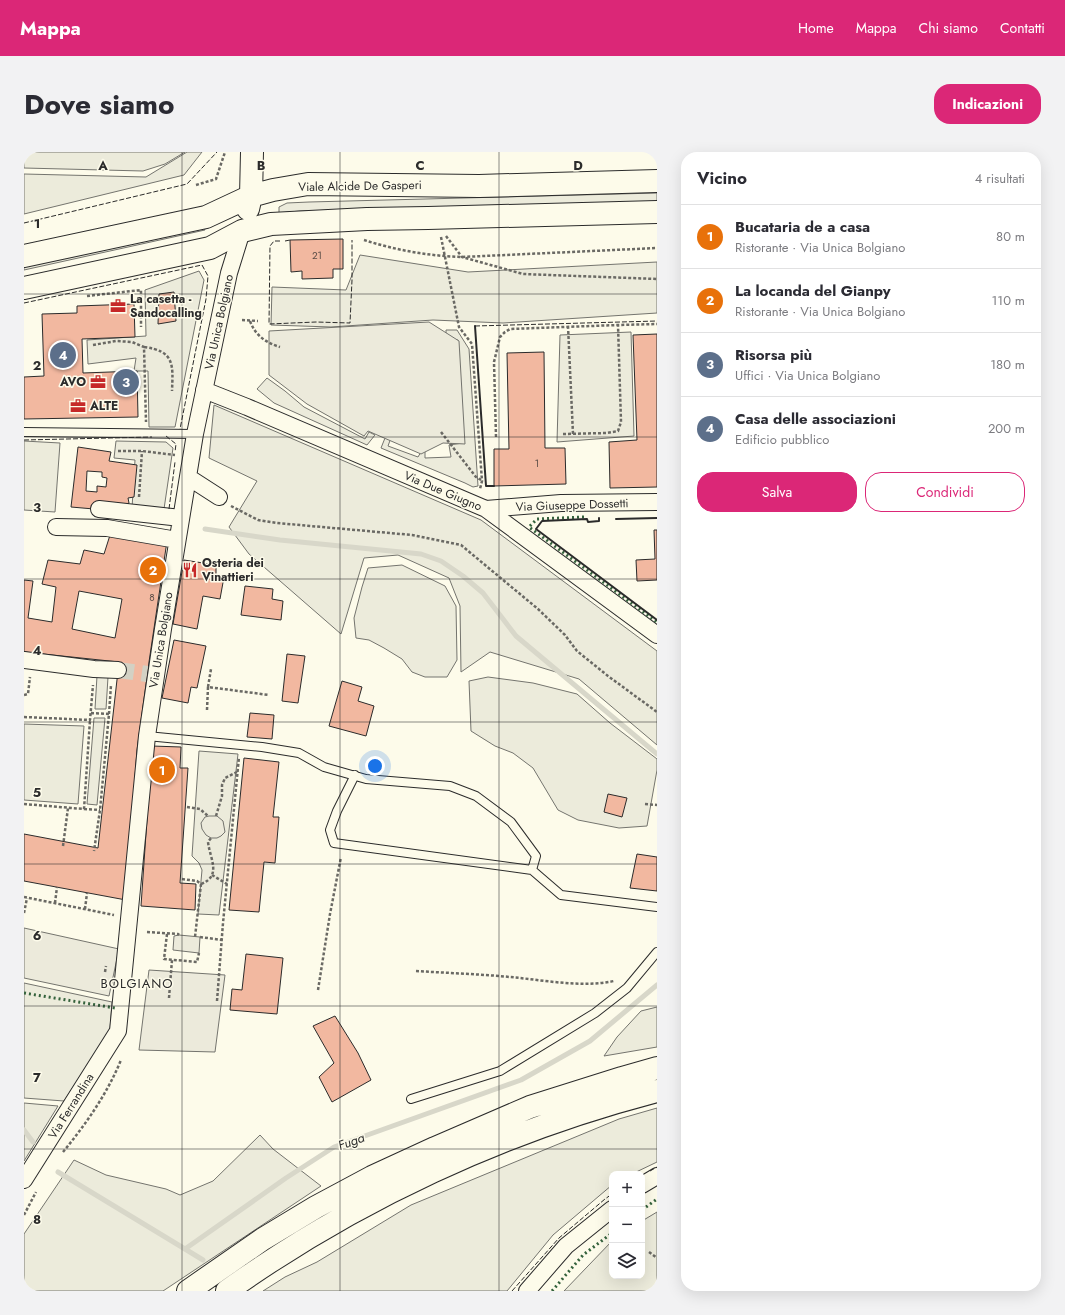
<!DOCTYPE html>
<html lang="it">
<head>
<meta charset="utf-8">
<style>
  body { margin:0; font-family:Jost,sans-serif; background:#f2f2f3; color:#2b2b33 }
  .controls { position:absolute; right:12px; bottom:12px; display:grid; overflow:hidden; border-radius:8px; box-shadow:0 4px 16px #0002 }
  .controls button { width:36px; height:36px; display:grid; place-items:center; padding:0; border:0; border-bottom:1px solid #e1e1e2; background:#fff; color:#2b2b33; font:20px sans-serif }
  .you { position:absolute; left:351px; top:614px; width:14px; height:14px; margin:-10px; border:3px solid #fff; border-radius:50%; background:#1a73e8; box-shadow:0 0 0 6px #1a73e833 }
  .badge { display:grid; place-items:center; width:26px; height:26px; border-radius:50%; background:#db2777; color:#fff; font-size:13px; font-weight:700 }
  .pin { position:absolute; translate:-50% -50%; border:2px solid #fff; box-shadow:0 1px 4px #0006 }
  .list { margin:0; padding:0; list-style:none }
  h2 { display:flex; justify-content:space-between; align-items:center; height:52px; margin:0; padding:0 16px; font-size:17px }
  h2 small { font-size:13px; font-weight:400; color:#7c7c81 }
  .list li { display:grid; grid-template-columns:26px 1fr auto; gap:12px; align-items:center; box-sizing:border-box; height:64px; padding:0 16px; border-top:1px solid #e1e1e2 }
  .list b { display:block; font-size:15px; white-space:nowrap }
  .list p { margin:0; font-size:13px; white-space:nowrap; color:#7c7c81 }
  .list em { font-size:13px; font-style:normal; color:#7c7c81 }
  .actions { display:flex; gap:8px; padding:12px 16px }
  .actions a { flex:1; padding:9px 0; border:1px solid #db2777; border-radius:16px; text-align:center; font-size:14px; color:#db2777 }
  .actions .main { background:#db2777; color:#fff }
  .icon { flex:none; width:22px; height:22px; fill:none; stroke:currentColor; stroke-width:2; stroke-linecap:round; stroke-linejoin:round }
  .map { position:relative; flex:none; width:633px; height:1139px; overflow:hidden; border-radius:16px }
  header { display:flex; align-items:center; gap:24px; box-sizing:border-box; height:56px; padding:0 20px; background:#db2777; color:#fff }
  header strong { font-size:19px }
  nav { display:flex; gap:22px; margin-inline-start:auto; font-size:14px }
  .intro { display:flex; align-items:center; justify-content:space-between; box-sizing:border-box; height:96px; padding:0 24px }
  h1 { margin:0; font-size:28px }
  .button { padding:10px 18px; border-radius:16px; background:#db2777; color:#fff; font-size:14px; font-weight:700 }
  main { display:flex; gap:24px; padding:0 24px }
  aside { flex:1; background:#fff; border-radius:16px; box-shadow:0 4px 16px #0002 }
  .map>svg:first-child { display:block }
</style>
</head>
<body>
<header>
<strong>Mappa</strong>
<nav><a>Home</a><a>Mappa</a><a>Chi siamo</a><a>Contatti</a></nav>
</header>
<div class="intro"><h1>Dove siamo</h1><a class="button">Indicazioni</a></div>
<main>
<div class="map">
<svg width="633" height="1139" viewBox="0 0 633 1139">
  <rect width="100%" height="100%" fill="#fdfbea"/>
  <path fill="#ecebdb" stroke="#74746e" d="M0,0h161l-20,12 -22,7 -119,-3z
    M163,0h15l-18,23 -160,39v-40l122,3z
    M633,41v9l-357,9 -21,2v-6l8,-4 22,-1z
    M178,70l3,8 -181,40v-9z
    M336,103l108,17 189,-10v51l-154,10 -70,-3 -102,7 -60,-2 1,-38 74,3z
    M175,119l5,9 -29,147h-26l-1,-56h-14l2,-13 -48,6 -1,-24 59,-4 -1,-46z
    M422,178h11l12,19 9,137 -5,1 -8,-4 -84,-35 6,-15 5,2 -4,11 30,11 7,-12v13l26,-1 -2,-12 14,-2 -5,-103h-12z
    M607,180l3,104 -77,6 3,-107z
    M243,226l18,13 19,16 61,32 4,-7 6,3 -8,10 -93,-42 -17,-14z
    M190,253l267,115 176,131v94l-78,-66 -89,-27 -29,20 -1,-66 -11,-28 -51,-23 -34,3 -23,76 -92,-80 -20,-27 28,-46 -48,-23z
    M0,289l36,2 -5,69 -31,-2z
    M92,289l50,1 7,6 -9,61 -32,-1 3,-48 -21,-2z
    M378,413l43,21 11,20 1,54 -10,17h-22l-13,-5 -10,-13 -18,-11 -15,-8 -13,-2 -2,-20 8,-31 6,-19z
    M73,524l11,1 -2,32h-11z
    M464,525l45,6 44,11 33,29 47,36v11l-10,56 -28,2 -41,-8 -20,-10 -25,-42 -20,-15 -18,-7 -24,-15 -2,-50z
    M70,566h11l-8,87 -10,-1z
    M0,572l60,2 -6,78 -54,-4z
    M175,599l39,3 -19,161 -21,-1 4,-44 -3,-7 -7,-7z
    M0,831l88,19 -2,28 -46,71 -40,-3z
    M633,855v40l-53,9 13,-19 24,-26z
    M0,951l34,3 -34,55z
    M633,956v54l-25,12h-20v11l-59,50 -46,56h-244l22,-14 32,-15 94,-57 208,-86z
    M236,983l13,14 48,37 -158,105h-139v-57l50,-74 32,15 60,14 14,6 33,-14z
    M633,1060v79h-93l48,-50v35h30v-55z"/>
  <path fill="#eceadb" stroke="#74746e" d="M405,170l30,19 6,103 -22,-1 -22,11 -53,-23 -4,5 -57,-32 -38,-29v-44z
    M185,664h8l6,5 2,11 -4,4 -4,2h-6l-5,-3 -4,-6 -1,-6 4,-6z
    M0,776l95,21 -10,47 -85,-18z
    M155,783l21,2 -1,16 -26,-3 1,-14z
    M125,818l76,5 -10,77 -76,-2z"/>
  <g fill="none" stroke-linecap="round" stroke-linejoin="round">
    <path stroke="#d8d7c9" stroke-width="5" d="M181,377l75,11 141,14 20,7 22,15 20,17 33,43 141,118
      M0,978l9,12
      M34,1020l127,77 101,-71 48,-31 187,-67 69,-39 67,-56
      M161,1097l18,11"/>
  </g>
  <path fill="#f2b8a0" stroke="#2b2b2b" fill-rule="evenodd" d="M319,87v30h-10v9l-31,1v-8l-11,1 -1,-32z
    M150,140l2,29 -18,3 1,-30z
    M110,152l1,33 -53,2 1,34 54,-2 1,46 -114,2v-42l20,-1 -2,-62 35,-1v-7z
    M633,182v153l-47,1 -1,-46 28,-2 -4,-105z
    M520,200l1,96h20l1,36 -72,2v-37h15l-2,-96z
    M54,295l33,5 -2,9 28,4 -3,32 -6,1 1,5 -9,6 -8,-5 -17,-2 -1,7 -23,-2zM63,319l15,1v5l5,1 -1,9 -9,-1v6l-11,-1z
    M630,378h3v50l-20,1 -1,-21 19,-1z
    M87,380l56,9 -18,121 -12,88 -11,150 -102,-19v-47l74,14 21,-186 -95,-10v-72l9,1 -5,37 24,4 4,-35 -14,-3 6,-24 32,4 4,-14 20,4zM55,439l43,8 -7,39 -43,-9z
    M160,408l32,5v10l8,2 -4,22 -17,-3 -6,33 -24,-5z
    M221,434l28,3 -1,10 11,2 -2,19 -40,-5z
    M150,488l32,6 -9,42 -6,-1 -3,16 -26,-5z
    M263,502l18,2 -7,47 -16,-2z
    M318,529l20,6 -4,14 16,5 -8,30 -37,-10z
    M226,561l24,2 -2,24 -25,-2z
    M128,594l29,1 -1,21h8l-8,115 16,1 -1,26 -54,-4z
    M220,606l35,4 -6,55h6l-4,46 -11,-1 -5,50 -30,-2z
    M584,642l19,4 -5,19 -18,-5z
    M613,702l20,3v34l-27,-3z
    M222,802l37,4 -6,56 -47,-4 2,-21 10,1z
    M311,864l23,37 13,27 -39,22 -13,-25 15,-14 -21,-37z"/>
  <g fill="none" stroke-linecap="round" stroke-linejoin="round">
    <path stroke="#d3d1c4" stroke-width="16" stroke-dasharray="16 8" stroke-linecap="butt" d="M94,518l29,4"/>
    <defs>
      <path id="lane" d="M0,280l171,2
        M123,584l115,11 37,6 25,14 42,12 84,7 26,10 35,26 25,34 -4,14 -198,-27 -4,-13 7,-19 18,-36
        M508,718l29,25 96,12
        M387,947l89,-28 95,-58 32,-25 30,-36"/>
      <path id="street" d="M180,238l43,17 239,102 171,126
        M164,325l31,20
        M75,357l82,9
        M462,357l75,-6 96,-1
        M32,375l51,1 70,12
        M0,508l70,9 24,1
        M0,1028l94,-149 29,-295 16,-107 32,-195 34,-161 13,-42
        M618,1033l15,-9
        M503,1139l39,-45 46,-37"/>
      <path id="secondary" d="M224,57l3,-13 1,-44
        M0,104l182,-39 45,-21 22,-6 35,-6 171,2 178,-5
        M0,136l186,-40 32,-17 29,-7 96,-5 61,-1 229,-6"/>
      <path id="primary" d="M164,1139l75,-52 53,-32 56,-30 63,-29 95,-41 92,-29 35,-10
        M203,1139c129,-92 276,-160 430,-200"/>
    </defs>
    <use href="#lane" stroke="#2b2b2b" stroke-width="10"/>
    <use href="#street" stroke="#2b2b2b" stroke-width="18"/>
    <use href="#secondary" stroke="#2b2b2b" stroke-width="24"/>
    <use href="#primary" stroke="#2b2b2b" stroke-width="24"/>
    <path stroke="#6a6964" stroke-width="2.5" stroke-dasharray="3 2" stroke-linecap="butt" d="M172,33l20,-6 9,-27
      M422,84l16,21 61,17 134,5
      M417,85l18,90 13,17 10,137 -2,8
      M340,88c31,10 65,16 98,17l195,-9
      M63,144l54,-6v37
      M218,168l16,1
      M226,169c5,14 16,22 30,26
      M544,174l5,108
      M69,193l23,-4 16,1 12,5 2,75
      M120,195c31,4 29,18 28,44
      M417,280l35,45 5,3
      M539,282l44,-1 11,-2 3,-9 -3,-97
      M472,285l-2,-75 6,-25 5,-5 5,-3 108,-4 39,-1
      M94,299h24l33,4
      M115,345l3,-46
      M207,354l27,14 19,3 135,12 49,10 77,64 27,26 12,16 31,25 49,36
      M184,535l3,-18
      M0,543l4,-1 2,-17
      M183,558l1,-23 61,8
      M67,561l18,1 -9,96 -6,41
      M85,562l2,-29
      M0,565l66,3 3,-35
      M0,652l60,5 6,-89
      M621,652l12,1
      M163,655l13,2 8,7
      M60,657l16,1
      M192,664l6,-20v-11l3,-7 12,-6
      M39,694l5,-38
      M188,723l15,9
      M158,727l15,2 4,3 -6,53
      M177,732c21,-8 9,-25 7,-42l3,-4
      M0,745l90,18
      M31,751l2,-16
      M61,757l2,-16
      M0,761l3,-15
      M123,780l31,2 1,1
      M143,782l-3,25 33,3 2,-9
      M176,785l22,3
      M392,819c31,2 63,3 94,6 34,3 71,11 104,4
      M81,820l1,-6
      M294,838l12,-76 11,-57
      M145,846l3,-38
      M193,849l6,-78 16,-166
      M39,1000c23,-28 44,-58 58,-92
      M0,1063l12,-23
      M625,1100l8,6"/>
    <use href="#lane" stroke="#fdfbea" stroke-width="8"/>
    <use href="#street" stroke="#fdfbea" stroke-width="16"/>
    <use href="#secondary" stroke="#fdfbea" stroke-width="22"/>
    <use href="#primary" stroke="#fdfbea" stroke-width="22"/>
    <path stroke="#34623c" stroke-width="3" stroke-dasharray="2 3" stroke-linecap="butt" d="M560,365l-47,2 -8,8 128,95
      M0,841l91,15
      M618,1058l15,-11
      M528,1139l31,-36 29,-22"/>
    <path stroke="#2b2b2b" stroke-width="1" stroke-dasharray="5 2" stroke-linecap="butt" d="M0,71l163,-39 30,-32
      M256,89h-6l-4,5 -1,78 47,-2 34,1 2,-43v-40
      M261,89l5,-1
      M0,151l178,-38 6,11 -2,23 -26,130
      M451,174l182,-5
      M142,284l10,8 -1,8
      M0,288l128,-3
      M145,357l6,-47
      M626,1019l7,-4
      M488,1139l47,-53 46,-39 7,-5"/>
    <path stroke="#2b2b2b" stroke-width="2" d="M451,174l11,160h8
      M575,366v3l-11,1 -1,-3 -45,2 -6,8 121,91
      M592,367l41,-1"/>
  </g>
  <path fill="none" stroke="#2b2b2b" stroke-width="1" stroke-opacity="0.55" d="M158,0v1139M316,0v1139M475,0v1139M0,142h633M0,285h633M0,427h633M0,570h633M0,712h633M0,854h633M0,997h633"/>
  <defs>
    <symbol id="office-bare" viewBox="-9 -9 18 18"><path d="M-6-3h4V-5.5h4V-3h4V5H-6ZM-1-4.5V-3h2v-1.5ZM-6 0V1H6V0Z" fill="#c62828" stroke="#fdfbea" stroke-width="2.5" paint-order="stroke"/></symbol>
    <symbol id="restaurant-bare" viewBox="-9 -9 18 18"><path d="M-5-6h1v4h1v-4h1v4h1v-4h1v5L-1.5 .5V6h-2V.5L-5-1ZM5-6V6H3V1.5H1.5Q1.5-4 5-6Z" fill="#c62828" stroke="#fdfbea" stroke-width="2.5" paint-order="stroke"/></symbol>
  </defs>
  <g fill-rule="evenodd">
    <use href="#office-bare" x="83" y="143" width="22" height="22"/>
    <use href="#office-bare" x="63" y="219" width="22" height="22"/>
    <use href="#office-bare" x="43" y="243" width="22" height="22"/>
    <use href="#restaurant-bare" x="155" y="407" width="22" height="22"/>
  </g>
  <g text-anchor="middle" stroke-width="3" stroke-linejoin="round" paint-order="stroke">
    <g font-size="10" fill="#5d4e48">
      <text x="293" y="107">21</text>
      <text x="513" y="315">1</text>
      <text x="128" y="449">8</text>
    </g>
    <g font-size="12" fill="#2b2b2b" stroke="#fdfbea">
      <text transform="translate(336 34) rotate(-1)" y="4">Viale Alcide De Gasperi</text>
      <text transform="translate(195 170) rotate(-78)" y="4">Via Unica Bolgiano</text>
      <text transform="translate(419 339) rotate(23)" y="4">Via Due Giugno</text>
      <text transform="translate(548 353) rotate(-2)" y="4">Via Giuseppe Dossetti</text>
      <text transform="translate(137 488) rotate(-81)" y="4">Via Unica Bolgiano</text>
      <text transform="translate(47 954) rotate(-58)" y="4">Via Ferrandina</text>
    </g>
    <g font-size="12" font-weight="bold" fill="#2b2b2b" stroke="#fdfbea" text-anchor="start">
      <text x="106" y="151">La casetta -<tspan x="106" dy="14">Sandocalling</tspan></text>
      <text x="62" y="234" text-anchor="end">AVO</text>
      <text x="66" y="258">ALTE</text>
      <text x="178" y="415">Osteria dei<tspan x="178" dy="14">Vinattieri</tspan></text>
    </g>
    <g font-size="13" letter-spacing="1" fill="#2b2b2b" stroke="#fdfbea">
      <text x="113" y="836">BOLGIANO</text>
    </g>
    <g font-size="13" font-style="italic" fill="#2b2b2b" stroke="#fdfbea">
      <text transform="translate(327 989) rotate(-20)" y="5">Fuga</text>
    </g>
  </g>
  <g font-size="13" text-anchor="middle" font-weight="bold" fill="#2b2b2b" stroke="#fdfbea" stroke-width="3" stroke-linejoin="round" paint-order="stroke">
    <text x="79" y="18">A</text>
    <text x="237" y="18">B</text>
    <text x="396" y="18">C</text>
    <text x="554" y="18">D</text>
    <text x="13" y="76">1</text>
    <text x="13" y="218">2</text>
    <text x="13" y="360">3</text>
    <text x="13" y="503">4</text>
    <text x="13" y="645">5</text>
    <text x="13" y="788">6</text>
    <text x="13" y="930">7</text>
    <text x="13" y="1072">8</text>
  </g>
</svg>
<div class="controls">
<button>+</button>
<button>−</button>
<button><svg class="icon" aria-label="layers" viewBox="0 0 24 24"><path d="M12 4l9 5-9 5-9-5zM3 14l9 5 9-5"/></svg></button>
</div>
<div class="you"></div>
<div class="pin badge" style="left:138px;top:618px;background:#e8710a">1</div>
<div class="pin badge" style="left:129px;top:418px;background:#e8710a">2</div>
<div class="pin badge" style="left:102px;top:230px;background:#5c6f8a">3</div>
<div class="pin badge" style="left:39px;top:203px;background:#5c6f8a">4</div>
</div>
<aside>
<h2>Vicino<small>4 risultati</small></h2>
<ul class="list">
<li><span class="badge" style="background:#e8710a">1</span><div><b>Bucataria de a casa</b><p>Ristorante · Via Unica Bolgiano</p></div><em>80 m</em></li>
<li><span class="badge" style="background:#e8710a">2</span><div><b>La locanda del Gianpy</b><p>Ristorante · Via Unica Bolgiano</p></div><em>110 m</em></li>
<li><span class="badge" style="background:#5c6f8a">3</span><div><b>Risorsa più</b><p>Uffici · Via Unica Bolgiano</p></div><em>180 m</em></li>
<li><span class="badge" style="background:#5c6f8a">4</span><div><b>Casa delle associazioni</b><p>Edificio pubblico</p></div><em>200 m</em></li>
</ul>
<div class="actions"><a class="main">Salva</a><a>Condividi</a></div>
</aside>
</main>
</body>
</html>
